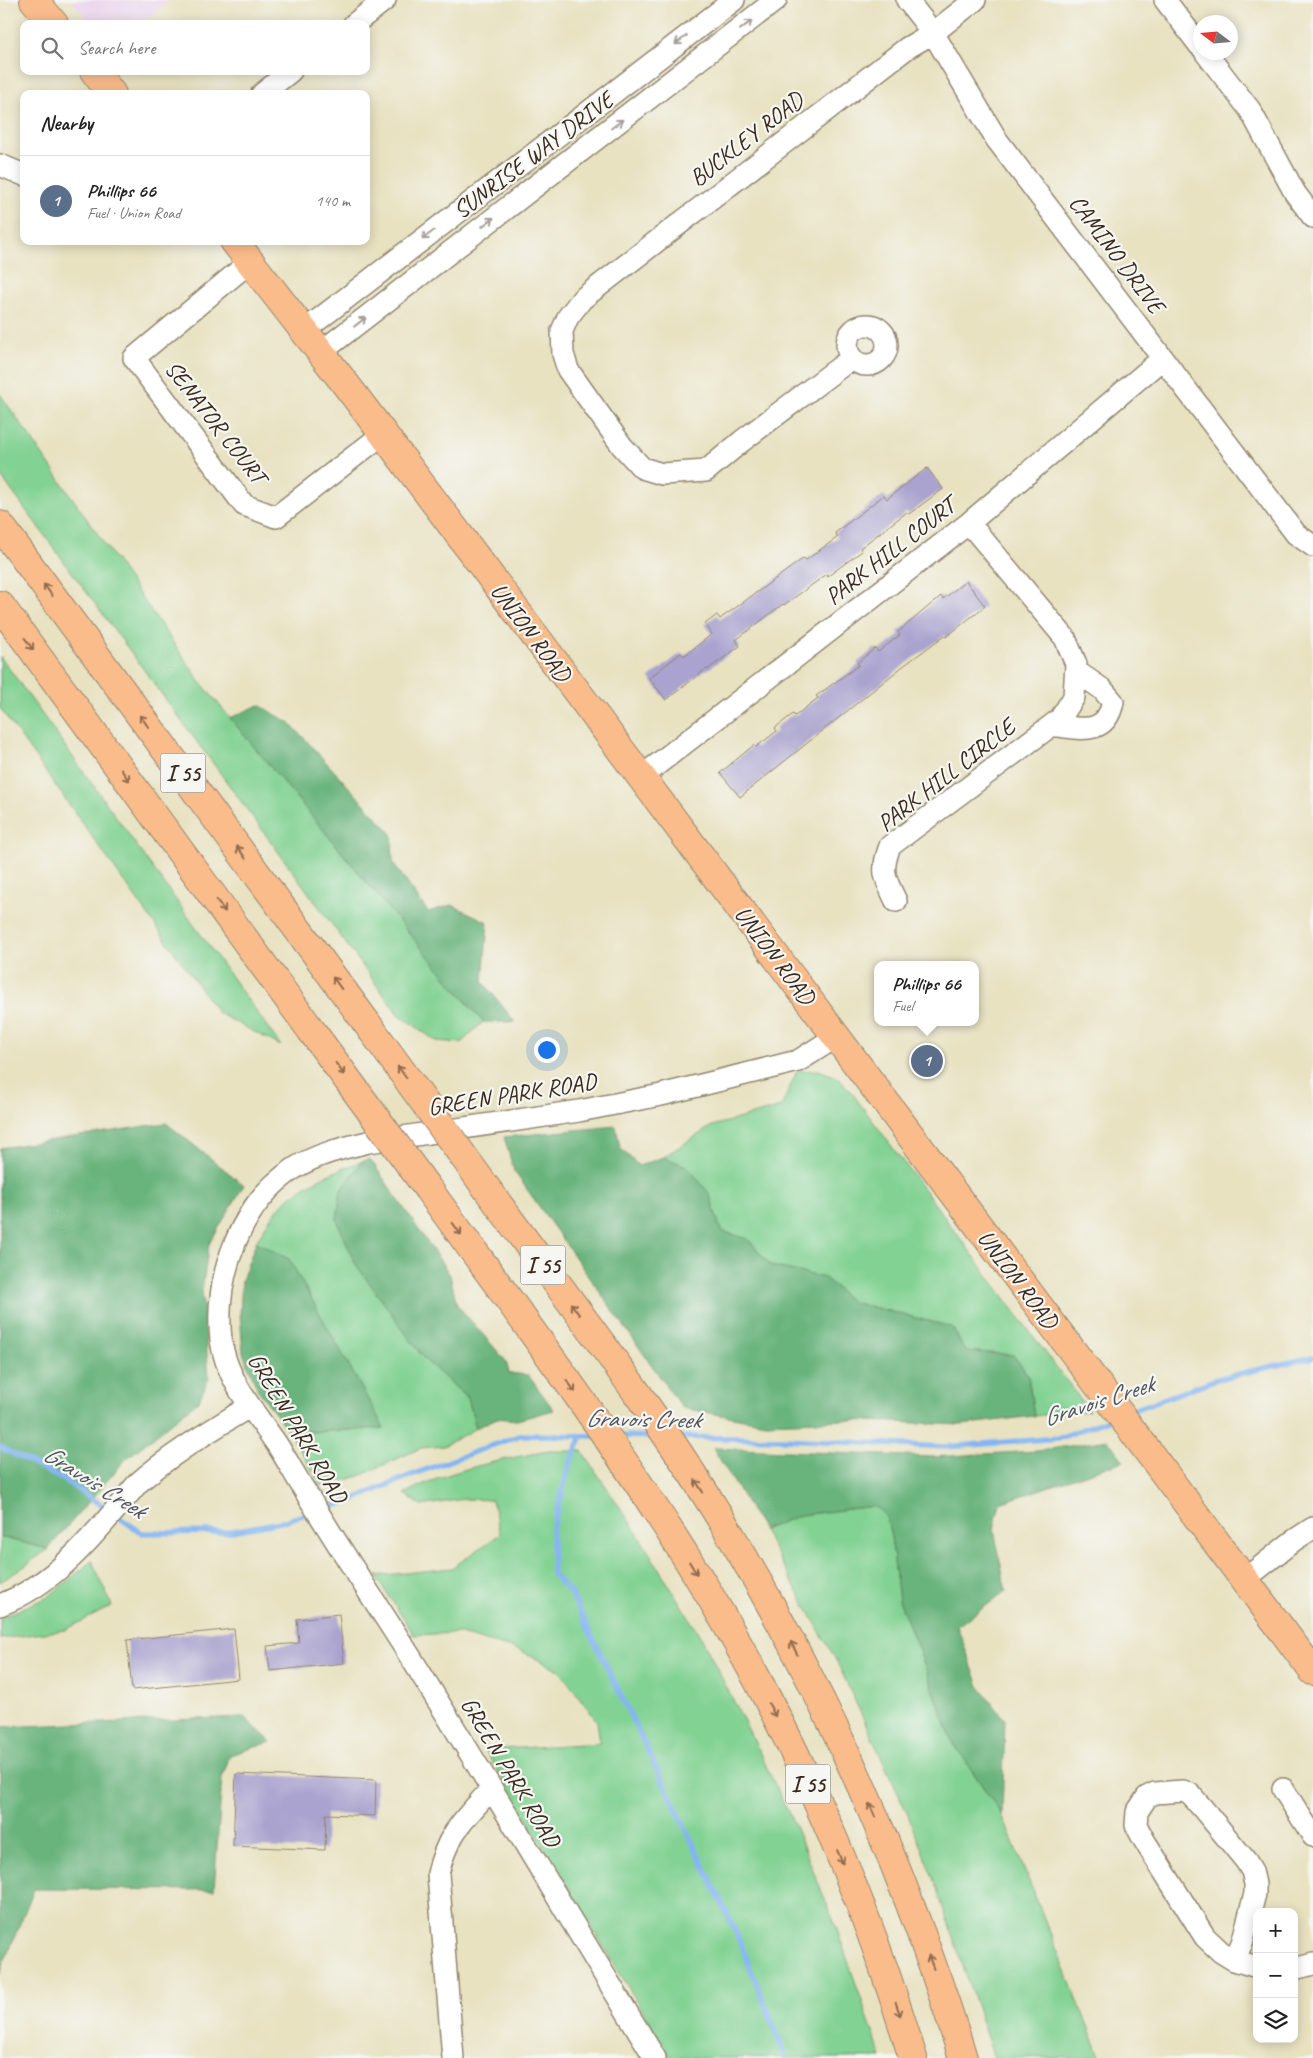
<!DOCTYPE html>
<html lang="en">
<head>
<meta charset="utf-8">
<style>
  body { margin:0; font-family:Caveat,sans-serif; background:#f6f6f6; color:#222 }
  .controls { position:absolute; right:15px; bottom:15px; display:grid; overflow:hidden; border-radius:10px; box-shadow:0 2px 12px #0003 }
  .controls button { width:45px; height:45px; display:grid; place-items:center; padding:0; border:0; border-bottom:1px solid #e0e0e0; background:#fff; color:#222; font:25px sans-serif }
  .compass { position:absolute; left:1193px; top:15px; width:45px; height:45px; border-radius:50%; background:#fff; box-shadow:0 2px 12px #0003; rotate:286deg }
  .you { position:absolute; left:546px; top:1049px; width:18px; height:18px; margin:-12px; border:4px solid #fff; border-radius:50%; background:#1a73e8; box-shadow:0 0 0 8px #1a73e833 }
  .badge { display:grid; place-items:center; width:32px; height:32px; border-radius:50%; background:#1a73e8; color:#fff; font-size:16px; font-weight:700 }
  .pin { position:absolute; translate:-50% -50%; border:2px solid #fff; box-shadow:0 1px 5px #0006 }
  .popup { position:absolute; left:874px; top:961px; width:105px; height:65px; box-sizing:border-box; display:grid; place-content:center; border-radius:10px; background:#fff; filter:drop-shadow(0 1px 4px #0005); font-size:16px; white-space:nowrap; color:#767676 }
  .popup b { font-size:19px; color:#222 }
  .popup::after { content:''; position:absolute; left:50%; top:100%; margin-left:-10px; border:10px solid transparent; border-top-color:#fff }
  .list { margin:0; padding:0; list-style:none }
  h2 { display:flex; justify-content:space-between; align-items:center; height:65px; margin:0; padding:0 20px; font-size:21px }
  h2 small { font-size:16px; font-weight:400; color:#767676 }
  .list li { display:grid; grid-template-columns:32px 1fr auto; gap:15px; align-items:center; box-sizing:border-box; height:90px; padding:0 20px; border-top:1px solid #e0e0e0 }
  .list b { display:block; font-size:19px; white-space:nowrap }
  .list p { margin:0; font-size:16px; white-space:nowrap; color:#767676 }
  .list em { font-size:16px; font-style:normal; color:#767676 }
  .icon { flex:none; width:28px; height:28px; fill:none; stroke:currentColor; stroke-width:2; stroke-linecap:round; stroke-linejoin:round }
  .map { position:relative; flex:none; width:1313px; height:2058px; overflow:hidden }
  .search { position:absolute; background:#fff; box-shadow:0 2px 12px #0003; left:20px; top:20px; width:350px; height:55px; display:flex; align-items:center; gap:12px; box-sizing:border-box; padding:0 18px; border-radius:10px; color:#767676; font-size:19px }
  .panel { position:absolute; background:#fff; box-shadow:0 2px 12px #0003; left:20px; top:90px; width:350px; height:155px; border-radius:10px }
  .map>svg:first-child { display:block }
</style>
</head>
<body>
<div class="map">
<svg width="1313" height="2058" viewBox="0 0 1313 2058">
  <rect width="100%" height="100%" fill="#f6f6f2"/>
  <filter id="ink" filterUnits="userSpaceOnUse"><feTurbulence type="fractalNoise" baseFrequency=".02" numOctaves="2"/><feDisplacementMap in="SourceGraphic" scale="10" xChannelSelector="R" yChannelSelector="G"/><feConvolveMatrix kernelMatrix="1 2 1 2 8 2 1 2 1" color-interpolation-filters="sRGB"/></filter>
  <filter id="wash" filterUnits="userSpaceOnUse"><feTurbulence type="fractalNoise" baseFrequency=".0096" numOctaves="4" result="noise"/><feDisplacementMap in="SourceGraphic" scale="20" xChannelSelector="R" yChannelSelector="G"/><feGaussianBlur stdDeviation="1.12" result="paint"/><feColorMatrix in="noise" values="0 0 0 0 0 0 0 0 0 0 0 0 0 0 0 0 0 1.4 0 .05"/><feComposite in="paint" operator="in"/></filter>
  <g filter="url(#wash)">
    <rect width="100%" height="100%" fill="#e8e2c1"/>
    <path fill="#ead1ed" d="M71,0h99l-30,24h-49z"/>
    <path fill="#82d293" stroke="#5e7e58" d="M0,394l202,290 281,338 -22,21 -25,-2 -38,-27 -398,-539z
      M0,656l21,29 260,361 -63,-33 -218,-305z
      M818,1070l19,7 12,12 240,322 -55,5 -6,-41 -15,-20 -48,-4 -13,-24 -100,-25 -27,-24 -54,-12 -23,-27 -27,-8 -12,-38 -46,-36 49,-31 69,-19 16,-36z
      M363,1161l-22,29 -4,30 18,43 70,97 43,38 8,30 -32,18 -23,2 -64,29 -36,9 -31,-53 94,-5 -95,-169 -33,-17c6,-9 10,-19 17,-27 22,-29 57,-42 90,-54z
      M548,1451h34l52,77 68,111 54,106 39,81 40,98 47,134h-211l-186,-308 115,-7 -3,-22 -38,-51 -40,-20 -62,-17 -43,2 -38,-59 76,-8 48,-34 -8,-34 -28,-1 -43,7 -17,-12c43,-24 96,-34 144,-43z
      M874,1506l12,10 5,21 8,63 23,58 30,83 50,74 99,243h-107l-62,-183 -24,-60 -71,-153 -74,-132 37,-15z
      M0,1537l48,12 -27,20 -21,13z
      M92,1561l20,45 -47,24 -65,9v-21l48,-21z"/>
    <path fill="#69b47d" stroke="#526f4e" d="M259,705l31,18 102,111 1,29 35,49 24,-7 36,17 -5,60 32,40h-32l-253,-304z
      M166,1123l78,62 -35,59 -7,46 7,88 -10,22 -74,60 -77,89 -48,-12v-389z
      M616,1126l4,22 19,18 24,-9 24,9 22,27 12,38 27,8 23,27 54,12 27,24 100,25 13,24 48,4 15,20 6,41 -73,9 -115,-5 -80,3 -84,-15 -168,-237 -10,-34z
      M370,1159l80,116 7,30 49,56 3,12 19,2 26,35 -37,10 -20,-2 -21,10 -8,-30 -43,-38 -70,-97 -18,-43 4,-30 22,-29z
      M256,1242l33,17 95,169 -94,5 -32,-43 -15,-37 -3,-39 2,-34z
      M1108,1440l16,21 -124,42 -6,26 12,63 -49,34 22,60 26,33 -3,96 -50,-74 -30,-83 -23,-58 -8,-63 -5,-21 -12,-10 -74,9 -37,15 -50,-82 218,9 106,-6z
      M244,1717l27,25 -41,13 -8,23 -8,112 -180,-1 -34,84v-246z"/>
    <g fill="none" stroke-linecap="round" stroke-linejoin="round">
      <path stroke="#84b5f0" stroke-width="5.5" d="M1128,1412l89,-33 96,-22
        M582,1436l-13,30 -17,64 1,45 18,18 164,337 44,109 6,19
        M616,1436l41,1
        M678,1437l106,2 161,8 114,-9 54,-20
        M0,1447l64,33 78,53 85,-1 54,-10 32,-10
        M322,1509l25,-7 67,-28 107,-39 76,1"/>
    </g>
    <g id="blocks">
      <path fill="#aaa3cf" d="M927,468l16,21 -34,25 -2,-2 -47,36 2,3 -34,25 -1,-2 -43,31 -1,-1 -47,36 4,6 -33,24 -1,-1 -40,31 -17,-22 32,-25 3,3 28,-22 -7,-10 12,-9 3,4 84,-61 2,2 32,-23 -3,-4 49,-38 3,4z
        M966,581l19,25 -39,31 -1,-2 -43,32 -162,130 -20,-24 34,-28 2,2 21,-16 -2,-3 18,-14 2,2 23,-18 -2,-2 43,-31 -2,-2 18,-15 3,4 22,-17 -2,-3 43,-36 2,3z
        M339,1614l5,49 -74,8 -3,-25 32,-3 -2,-24z
        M234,1629l5,50 -107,11 -5,-50z
        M236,1774l140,6 -1,36 -49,-2 -1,36 -92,-4z"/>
    </g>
  </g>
  <g filter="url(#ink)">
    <use href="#blocks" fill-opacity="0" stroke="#928670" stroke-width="1"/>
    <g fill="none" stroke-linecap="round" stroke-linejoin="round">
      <defs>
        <path id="minor" d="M907,0l26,33 64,107 299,394 17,12
          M1165,0l35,46
          M354,24l31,-24
          M1205,52l45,58 45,83 18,24
          M262,94l29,-23
          M0,165l24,10
          M251,261l-117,97 110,147 32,12 107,-83
          M847 345a20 20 0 1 1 40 0a20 20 0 1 1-40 0Z
          M305,330l429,-330
          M321,352l455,-352
          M852,358l-110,83 -36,30 -44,3 -20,-6 -20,-22 -54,-76 -5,-16 -1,-23 6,-14 14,-18 325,-251 26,-15 42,-33
          M1053,725c28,4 53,11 60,-23l-11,-13 -26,-18
          M641,777l328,-254 194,-165
          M896,901c-11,-23 -16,-29 -6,-55l170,-127 14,-22 2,-33 -11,-26 -96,-115
          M1244,1580l49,-39 20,-13
          M0,1605c58,-22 99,-76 138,-122 34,-30 74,-53 112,-77
          M1283,1789l30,47
          M1234,1960l8,-17 13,-49v-10l-3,-13 -6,-10 -42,-51 -14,-16 -7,-3 -28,2 -8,4 -10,15 -1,13 8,15 61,97 16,15 13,8 23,7
          M1294,1969l19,-5
          M453,2058l-15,-184c9,-41 27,-55 53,-85
          M655,2058c-81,-132 -160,-266 -242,-397 -36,-57 -74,-113 -108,-170 -10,-16 -19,-33 -29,-48 -22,-32 -50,-64 -55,-103 -7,-63 19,-137 74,-172 22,-14 48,-20 73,-26l211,-31 82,-16 137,-34 38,-24"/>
        <path id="major" d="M34,0l20,24
          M94,71l18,23
          M234,241l120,154 959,1276"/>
        <path id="highway" d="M0,525l366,497
          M0,605l311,425
          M482,1182c83,114 172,226 245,347 100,166 179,344 236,529
          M428,1189c89,122 180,243 260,371 97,154 172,324 225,498"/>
      </defs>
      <use href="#minor" stroke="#928670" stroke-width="24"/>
      <use href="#major" stroke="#928670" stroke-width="30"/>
      <use href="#highway" stroke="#928670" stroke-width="30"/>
      <use href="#minor" stroke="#fff" stroke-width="21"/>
      <use href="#major" stroke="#fabc8b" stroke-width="28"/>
      <use href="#highway" stroke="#fabc8b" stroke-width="28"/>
      <defs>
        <path id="highway-bridge" d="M366,1022l116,160
          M311,1030l117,159"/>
      </defs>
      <use href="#highway-bridge" stroke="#928670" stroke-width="30" stroke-linecap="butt"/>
      <use href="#highway-bridge" stroke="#fabc8b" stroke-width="28"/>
    </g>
    <defs><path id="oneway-shaft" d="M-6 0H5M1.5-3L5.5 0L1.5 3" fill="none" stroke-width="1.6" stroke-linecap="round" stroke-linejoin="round" transform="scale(1.25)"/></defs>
    <g stroke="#a79f9a">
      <use href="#oneway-shaft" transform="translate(746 25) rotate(-38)"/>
      <use href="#oneway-shaft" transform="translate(681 40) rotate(143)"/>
      <use href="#oneway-shaft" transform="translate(617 124) rotate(-37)"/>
      <use href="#oneway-shaft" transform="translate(488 222) rotate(-38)"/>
      <use href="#oneway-shaft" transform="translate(428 235) rotate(143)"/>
      <use href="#oneway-shaft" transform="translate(360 322) rotate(-38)"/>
    </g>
    <g stroke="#916c4f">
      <use href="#oneway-shaft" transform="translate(48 590) rotate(-126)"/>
      <use href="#oneway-shaft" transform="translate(29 644) rotate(54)"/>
      <use href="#oneway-shaft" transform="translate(144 721) rotate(-126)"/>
      <use href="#oneway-shaft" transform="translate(125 775) rotate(54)"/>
      <use href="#oneway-shaft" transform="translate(241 852) rotate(-126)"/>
      <use href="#oneway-shaft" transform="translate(221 906) rotate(54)"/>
      <use href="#oneway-shaft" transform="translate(337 983) rotate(-126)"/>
      <use href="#oneway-shaft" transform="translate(340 1069) rotate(54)"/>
      <use href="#oneway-shaft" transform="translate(402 1072) rotate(-126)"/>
      <use href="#oneway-shaft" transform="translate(457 1229) rotate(54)"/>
      <use href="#oneway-shaft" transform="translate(575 1309) rotate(-126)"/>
      <use href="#oneway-shaft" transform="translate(571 1386) rotate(54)"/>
      <use href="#oneway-shaft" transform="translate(699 1486) rotate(-122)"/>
      <use href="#oneway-shaft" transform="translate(693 1568) rotate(59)"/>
      <use href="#oneway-shaft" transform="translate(794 1648) rotate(-117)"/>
      <use href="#oneway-shaft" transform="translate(772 1710) rotate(63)"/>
      <use href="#oneway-shaft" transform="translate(872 1810) rotate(-114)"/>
      <use href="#oneway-shaft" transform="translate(840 1857) rotate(68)"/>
      <use href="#oneway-shaft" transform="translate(931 1962) rotate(-110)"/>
      <use href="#oneway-shaft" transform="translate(898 2009) rotate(71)"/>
    </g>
  </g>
  <g text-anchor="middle" stroke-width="4.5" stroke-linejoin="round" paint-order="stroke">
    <g fill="#f6f6f2" stroke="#73675e" stroke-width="1">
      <rect x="160.5" y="753.5" width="45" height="39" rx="4"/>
      <rect x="520.5" y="1245.5" width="45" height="39" rx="4"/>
      <rect x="785.5" y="1764.5" width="45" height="39" rx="4"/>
    </g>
    <g font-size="22" font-weight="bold" fill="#3b2a1e">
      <text x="183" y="781">I 55</text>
      <text x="543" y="1273">I 55</text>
      <text x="808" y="1792">I 55</text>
    </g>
    <g font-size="24" fill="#3b2a1e" stroke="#f6f6f2">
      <text transform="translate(746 139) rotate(-38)" y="8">BUCKLEY ROAD</text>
      <text transform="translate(533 155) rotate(-37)" y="8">SUNRISE WAY DRIVE</text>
      <text transform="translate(1117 254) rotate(53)" y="8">CAMINO DRIVE</text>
      <text transform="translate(216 422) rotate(52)" y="8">SENATOR COURT</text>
      <text transform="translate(890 551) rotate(-38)" y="8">PARK HILL COURT</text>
      <text transform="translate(531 632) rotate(53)" y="8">UNION ROAD</text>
      <text transform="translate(946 775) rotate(-38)" y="8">PARK HILL CIRCLE</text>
      <text transform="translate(775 955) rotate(53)" y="8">UNION ROAD</text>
      <text transform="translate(512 1094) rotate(-9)" y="8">GREEN PARK ROAD</text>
      <text transform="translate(1018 1279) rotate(53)" y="8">UNION ROAD</text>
      <text transform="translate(298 1428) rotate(59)" y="8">GREEN PARK ROAD</text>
      <text transform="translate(511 1772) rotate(59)" y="8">GREEN PARK ROAD</text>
    </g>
    <g font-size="25" font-style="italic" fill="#51545d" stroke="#f6f6f2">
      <text transform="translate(1098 1400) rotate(-18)" y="9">Gravois Creek</text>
      <text transform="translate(643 1418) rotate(1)" y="9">Gravois Creek</text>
      <text transform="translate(95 1481) rotate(32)" y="9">Gravois Creek</text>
    </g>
  </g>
</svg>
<div class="controls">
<button>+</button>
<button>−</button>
<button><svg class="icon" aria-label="layers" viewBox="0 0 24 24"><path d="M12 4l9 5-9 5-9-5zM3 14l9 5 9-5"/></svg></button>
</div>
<svg class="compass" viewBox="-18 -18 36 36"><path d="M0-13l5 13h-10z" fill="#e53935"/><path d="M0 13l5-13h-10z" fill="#767676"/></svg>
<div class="you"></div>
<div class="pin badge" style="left:927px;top:1061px;background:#5c6f8a">1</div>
<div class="popup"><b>Phillips 66</b>Fuel</div>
<div class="search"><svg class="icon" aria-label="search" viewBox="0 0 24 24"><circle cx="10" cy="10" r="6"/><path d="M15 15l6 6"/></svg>Search here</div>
<section class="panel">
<h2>Nearby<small></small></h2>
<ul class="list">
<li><span class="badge" style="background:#5c6f8a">1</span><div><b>Phillips 66</b><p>Fuel · Union Road</p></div><em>140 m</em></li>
</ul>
</section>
</div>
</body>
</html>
